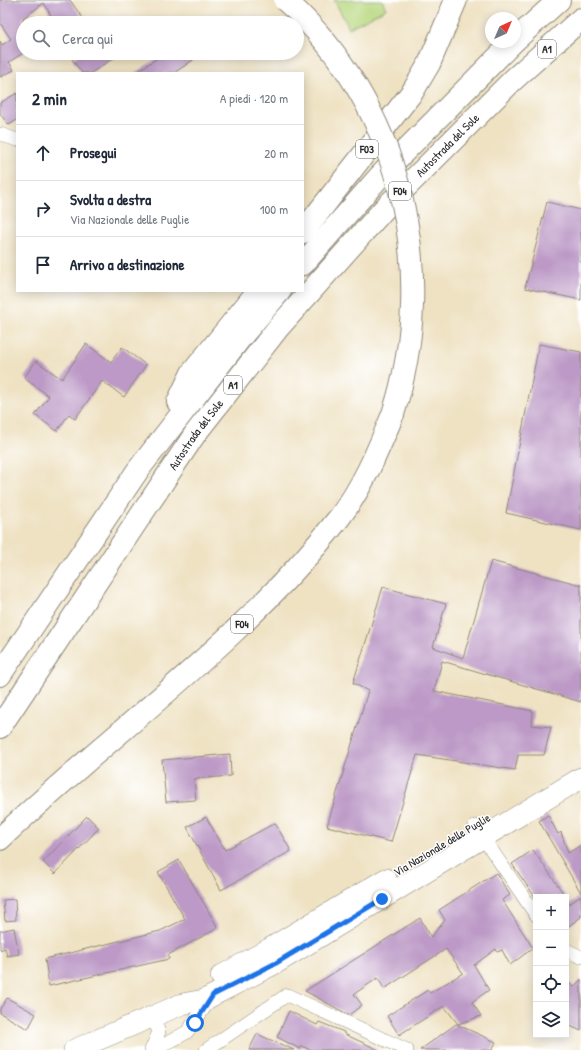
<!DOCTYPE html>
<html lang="it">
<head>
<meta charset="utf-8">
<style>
  body { margin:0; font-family:"Patrick Hand",sans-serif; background:#f2f2f3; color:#1f2937 }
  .controls { position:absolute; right:12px; bottom:12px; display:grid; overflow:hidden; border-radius:0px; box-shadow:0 2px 10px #0003 }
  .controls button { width:36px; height:36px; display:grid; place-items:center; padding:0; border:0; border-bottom:1px solid #e0e1e3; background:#fff; color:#1f2937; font:20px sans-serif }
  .compass { position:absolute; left:485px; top:12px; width:36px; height:36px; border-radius:50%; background:#fff; box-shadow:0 2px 10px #0003; rotate:44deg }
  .stop { position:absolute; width:12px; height:12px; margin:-9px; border:3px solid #1a73e8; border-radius:50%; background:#fff }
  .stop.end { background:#1a73e8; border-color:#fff; box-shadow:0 1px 4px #0008 }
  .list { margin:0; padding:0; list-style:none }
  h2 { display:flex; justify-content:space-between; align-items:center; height:52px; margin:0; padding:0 16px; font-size:17px }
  h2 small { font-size:13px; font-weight:400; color:#747a83 }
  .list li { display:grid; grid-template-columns:26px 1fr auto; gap:12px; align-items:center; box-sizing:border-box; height:56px; padding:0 16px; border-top:1px solid #e0e1e3 }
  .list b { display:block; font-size:15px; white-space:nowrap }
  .list p { margin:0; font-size:13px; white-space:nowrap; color:#747a83 }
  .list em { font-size:13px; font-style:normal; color:#747a83 }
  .icon { flex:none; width:22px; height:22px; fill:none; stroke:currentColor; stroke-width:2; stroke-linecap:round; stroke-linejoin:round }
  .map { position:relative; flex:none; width:581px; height:1050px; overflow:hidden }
  .search { position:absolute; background:#fff; box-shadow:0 2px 10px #0003; left:16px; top:16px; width:288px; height:44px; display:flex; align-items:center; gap:10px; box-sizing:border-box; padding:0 14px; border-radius:22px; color:#747a83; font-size:15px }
  .panel { position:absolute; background:#fff; box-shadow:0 2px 10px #0003; left:16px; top:72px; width:288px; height:220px; border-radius:0px }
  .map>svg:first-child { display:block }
</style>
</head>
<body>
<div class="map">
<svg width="581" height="1050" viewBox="0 0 581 1050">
  <rect width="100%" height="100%" fill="#fff"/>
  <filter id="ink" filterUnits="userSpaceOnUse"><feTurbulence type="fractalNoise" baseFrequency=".025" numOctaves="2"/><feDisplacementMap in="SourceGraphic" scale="8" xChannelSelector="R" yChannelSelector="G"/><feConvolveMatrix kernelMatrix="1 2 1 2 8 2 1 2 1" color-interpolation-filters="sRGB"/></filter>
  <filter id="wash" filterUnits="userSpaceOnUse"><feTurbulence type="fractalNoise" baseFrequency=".012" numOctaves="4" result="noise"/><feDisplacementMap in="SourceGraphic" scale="16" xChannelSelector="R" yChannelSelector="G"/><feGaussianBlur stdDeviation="0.9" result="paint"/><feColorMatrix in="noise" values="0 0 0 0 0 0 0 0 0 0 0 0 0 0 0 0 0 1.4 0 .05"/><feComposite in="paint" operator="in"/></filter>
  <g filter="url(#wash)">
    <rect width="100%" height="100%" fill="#efe2c3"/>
    <path fill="#b8d87f" stroke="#728255" d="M334,0h48l4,9 -37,19z"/>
    <g id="blocks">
      <path fill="#bc99c6" d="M0,0h70l16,23h-31l-11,-20 -21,15v35l-14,9 5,8 -14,7v-36l2,4 9,-6 -11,-16z
        M80,53h41l-30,20h-9l-10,-14z
        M165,53h23l5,7 -19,13h-39z
        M17,93v27l-8,5 -9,-11v-11z
        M547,202l34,8v90l-56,-12z
        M86,344l25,18 11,-15 24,18 -22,32 -22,-16 -27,38 -6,-5 -12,17 -22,-16 14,-19 -25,-18 12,-17 26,18z
        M539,344l42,8v178l-75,-17z
        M491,561l90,24v117l-139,-41 -8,30 99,20 -1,14 19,2 -7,28h-26l-3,15 -98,-15 -26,87 -64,-16 41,-135 -15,-8 30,-96 63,17 -13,43 30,11z
        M230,754l1,22 -37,3 2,21 -30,2 -4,-42z
        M548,815l10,19 3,-2 7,21 13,-8v48l-42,-72z
        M87,816l12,12 -44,46 -12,-12z
        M206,817l19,33 50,-27 16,28 -70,39 -34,-63z
        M533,850l33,47h-31l-23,-33z
        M179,860l39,68 -50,27 1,4 -120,27 -4,-27 115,-28 25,-12 -27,-47z
        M496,873l14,22 -8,5 31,48 -23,17 -8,-15 -5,2 -1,-3 -22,16 15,25 -17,12 9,14 -23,8 -14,-18 -45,29 -12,-19 41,-26 2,3 33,-20 -17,-24 -62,40 -6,-11 -24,16 8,11 -13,10 -44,-24 115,-73 11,19 14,-17 -6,-10z
        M581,896v21l-15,11v-22z
        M15,899l1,21 -11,1 -2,-21z
        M14,928l5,26 -12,2 -2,-8 -5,2v-19z
        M581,979v52l-15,-7v-43l8,6z
        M7,998l29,16 -8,15 -28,-16v-4z
        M289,1011l28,14 2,-3 25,10v2l35,16h-69l-8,-4 -2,3 -23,-12z
        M456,1024l40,18 -4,8h-72z
        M257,1034l37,16h-45z"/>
    </g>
  </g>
  <g filter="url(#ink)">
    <use href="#blocks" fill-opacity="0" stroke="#8d8677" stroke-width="1"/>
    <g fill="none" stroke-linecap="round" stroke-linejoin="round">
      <defs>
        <path id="minor" d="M0,134l17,6
          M475,826l61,89
          M566,950l15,7
          M151,1050l8,-18 -7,-16
          M155,1050l32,-18 25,-35
          M206,1050l81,-55 120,55"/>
        <path id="primary" d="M221,976l48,-27 117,-70
          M74,1050l108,-46 22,-4 72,-37 305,-185"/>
        <g id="motorway">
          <path d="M515,40l44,-40"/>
          <path d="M303,232l110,-141 16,-27 27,-64"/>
          <path d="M303,264l77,-88 133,-134"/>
          <path d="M178,402l14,-29 66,-82"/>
          <path d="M0,675l138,-205 103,-133 39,-46"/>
          <path id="s1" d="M0,727l195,-293 83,-106 107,-120 128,-128 68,-61"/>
          <path d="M0,839c112,-107 243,-198 339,-321 24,-31 39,-68 54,-104"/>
        </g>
      </defs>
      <use href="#minor" stroke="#8d8677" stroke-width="14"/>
      <use href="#primary" stroke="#8d8677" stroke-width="22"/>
      <use href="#motorway" stroke="#8d8677" stroke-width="24"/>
      <use href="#minor" stroke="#fff" stroke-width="13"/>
      <use href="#primary" stroke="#fff" stroke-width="21"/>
      <use href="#motorway" stroke="#fff" stroke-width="22"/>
      <defs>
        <path id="motorway-bridge" d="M285,0c115,102 155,269 108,414"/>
      </defs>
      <use href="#motorway-bridge" stroke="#8d8677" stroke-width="24" stroke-linecap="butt"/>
      <use href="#motorway-bridge" stroke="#fff" stroke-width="22"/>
    </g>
  </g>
  <g fill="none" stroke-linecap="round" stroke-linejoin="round" filter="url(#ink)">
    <path stroke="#1a73e8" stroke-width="5" d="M195,1023l18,-28 63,-32 106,-64"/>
  </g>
  <g text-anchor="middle" stroke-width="3" stroke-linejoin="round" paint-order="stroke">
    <g fill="#fff" stroke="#6b6b6b" stroke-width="1">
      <rect x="538" y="40" width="18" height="18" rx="3"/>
      <rect x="356" y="140" width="22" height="18" rx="3"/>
      <rect x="389" y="182" width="22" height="18" rx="3"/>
      <rect x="224" y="376" width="18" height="18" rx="3"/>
      <rect x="231" y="615" width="22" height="18" rx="3"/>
    </g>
    <g font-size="11" font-weight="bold" fill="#2b2b2b">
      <text x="547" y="53">A1</text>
      <text x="367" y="153">F03</text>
      <text x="400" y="195">F04</text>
      <text x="233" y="389">A1</text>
      <text x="242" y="628">F04</text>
    </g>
    <g font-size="12" fill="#2b2b2b" stroke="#fff">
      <text dy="4" stroke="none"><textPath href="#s1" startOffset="736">Autostrada del Sole</textPath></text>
      <text dy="4" stroke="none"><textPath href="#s1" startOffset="352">Autostrada del Sole</textPath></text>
      <text transform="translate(442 845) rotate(-31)" y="4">Via Nazionale delle Puglie</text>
    </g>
  </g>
</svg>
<div class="controls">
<button>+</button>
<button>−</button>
<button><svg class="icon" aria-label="locate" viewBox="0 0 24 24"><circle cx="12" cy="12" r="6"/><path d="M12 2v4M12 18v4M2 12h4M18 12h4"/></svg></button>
<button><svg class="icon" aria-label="layers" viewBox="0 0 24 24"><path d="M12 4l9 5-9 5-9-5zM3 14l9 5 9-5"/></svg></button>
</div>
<svg class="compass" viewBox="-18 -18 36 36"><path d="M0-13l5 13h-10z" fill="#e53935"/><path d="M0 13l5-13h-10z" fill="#747a83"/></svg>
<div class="stop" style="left:195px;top:1023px"></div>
<div class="stop end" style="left:382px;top:899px"></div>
<div class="search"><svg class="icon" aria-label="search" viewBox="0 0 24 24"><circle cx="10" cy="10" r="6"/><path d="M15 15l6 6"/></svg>Cerca qui</div>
<section class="panel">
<h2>2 min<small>A piedi · 120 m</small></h2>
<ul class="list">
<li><svg class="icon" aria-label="ahead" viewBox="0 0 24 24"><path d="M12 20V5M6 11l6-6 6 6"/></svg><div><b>Prosegui</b></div><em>20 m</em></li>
<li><svg class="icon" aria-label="right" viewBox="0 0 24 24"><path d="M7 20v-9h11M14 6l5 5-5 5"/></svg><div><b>Svolta a destra</b><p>Via Nazionale delle Puglie</p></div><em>100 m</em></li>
<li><svg class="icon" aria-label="arrive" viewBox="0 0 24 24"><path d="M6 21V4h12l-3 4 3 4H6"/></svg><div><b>Arrivo a destinazione</b></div></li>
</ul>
</section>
</div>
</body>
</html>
